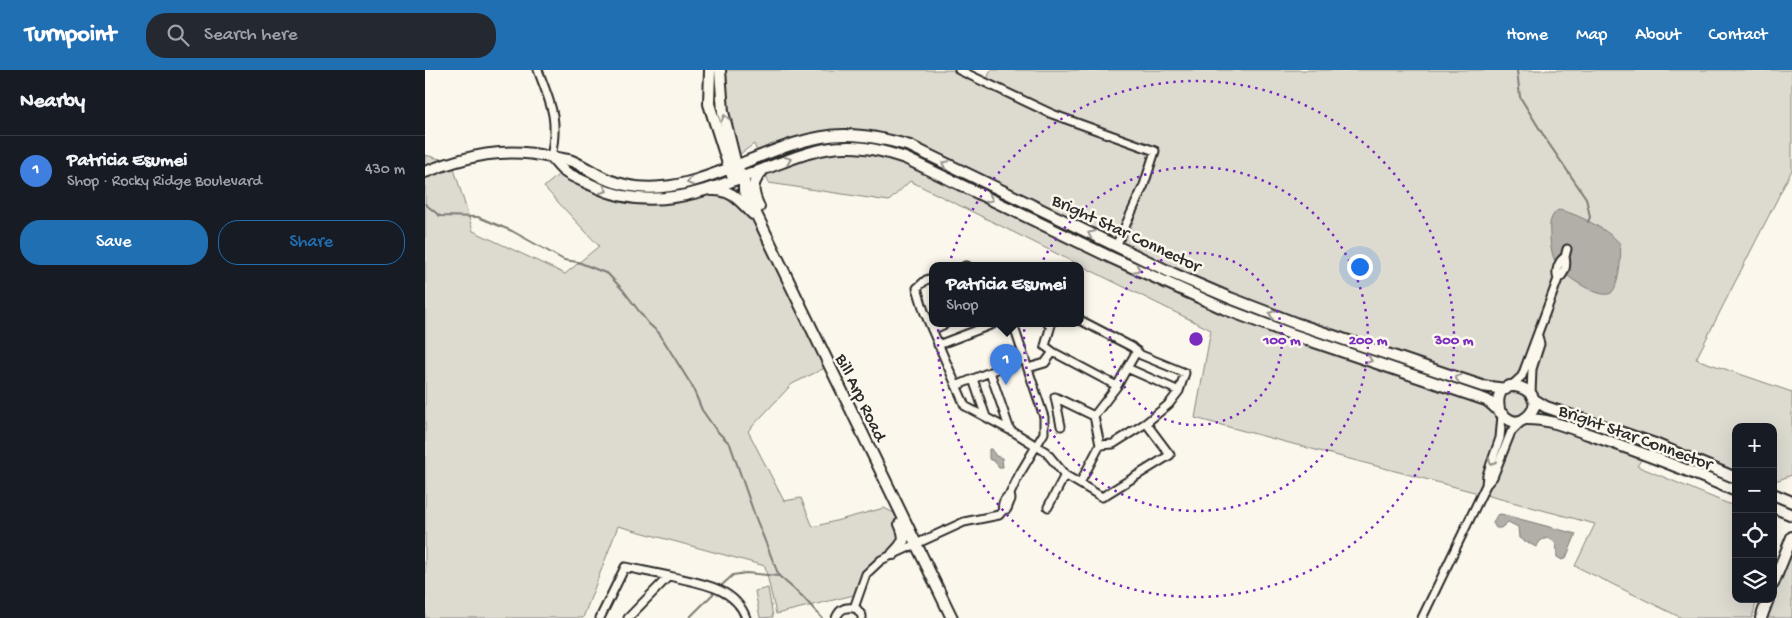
<!DOCTYPE html>
<html lang="en">
<head>
<meta charset="utf-8">
<style>
  body { margin:0; font-family:"Gochi Hand",sans-serif; background:#242831; color:#f1f3f6 }
  .controls { position:absolute; right:15px; bottom:15px; display:grid; overflow:hidden; border-radius:10px; box-shadow:0 5px 20px #0002 }
  .controls button { width:45px; height:45px; display:grid; place-items:center; padding:0; border:0; border-bottom:1px solid #363941; background:#171b24; color:#f1f3f6; font:25px sans-serif }
  .you { position:absolute; left:934px; top:196px; width:18px; height:18px; margin:-12px; border:4px solid #fff; border-radius:50%; background:#1a73e8; box-shadow:0 0 0 8px #1a73e833 }
  .badge { display:grid; place-items:center; width:32px; height:32px; border-radius:50%; background:#1f6fb2; color:#fff; font-size:16px; font-weight:700 }
  .pin { position:absolute; translate:-50% -41px; filter:drop-shadow(0 1px 2px #0008) }
  .pin::after { content:''; position:absolute; top:26px; width:18px; height:15px; background:inherit; clip-path:polygon(0 0,100% 0,50% 100%) }
  .popup { position:absolute; left:504px; top:192px; width:155px; height:65px; box-sizing:border-box; display:grid; place-content:center; border-radius:10px; background:#171b24; filter:drop-shadow(0 1px 4px #0005); font-size:16px; white-space:nowrap; color:#9ea1a6 }
  .popup b { font-size:19px; color:#f1f3f6 }
  .popup::after { content:''; position:absolute; left:50%; top:100%; margin-left:-10px; border:10px solid transparent; border-top-color:#171b24 }
  .list { margin:0; padding:0; list-style:none }
  h2 { display:flex; justify-content:space-between; align-items:center; height:65px; margin:0; padding:0 20px; font-size:21px }
  h2 small { font-size:16px; font-weight:400; color:#9ea1a6 }
  .list li { display:grid; grid-template-columns:32px 1fr auto; gap:15px; align-items:center; box-sizing:border-box; height:70px; padding:0 20px; border-top:1px solid #363941 }
  .list b { display:block; font-size:19px; white-space:nowrap }
  .list p { margin:0; font-size:16px; white-space:nowrap; color:#9ea1a6 }
  .list em { font-size:16px; font-style:normal; color:#9ea1a6 }
  .actions { display:flex; gap:10px; padding:15px 20px }
  .actions a { flex:1; padding:11px 0; border:1px solid #1f6fb2; border-radius:20px; text-align:center; font-size:18px; color:#1f6fb2 }
  .actions .main { background:#1f6fb2; color:#fff }
  .icon { flex:none; width:28px; height:28px; fill:none; stroke:currentColor; stroke-width:2; stroke-linecap:round; stroke-linejoin:round }
  .map { position:relative; flex:none; width:1367px; height:548px; overflow:hidden }
  header { display:flex; align-items:center; gap:30px; box-sizing:border-box; height:70px; padding:0 25px; background:#1f6fb2; color:#fff }
  header strong { font-size:24px }
  nav { display:flex; gap:28px; margin-inline-start:auto; font-size:18px }
  .search { width:350px; height:45px; background:#242831; display:flex; align-items:center; gap:12px; box-sizing:border-box; padding:0 18px; border-radius:20px; color:#9ea1a6; font-size:19px }
  main { display:flex }
  aside { flex:1; background:#171b24 }
  .map>svg:first-child { display:block }
</style>
</head>
<body>
<header>
<strong>Turnpoint</strong>
<div class="search"><svg class="icon" aria-label="search" viewBox="0 0 24 24"><circle cx="10" cy="10" r="6"/><path d="M15 15l6 6"/></svg>Search here</div>
<nav><a>Home</a><a>Map</a><a>About</a><a>Contact</a></nav>
</header>
<main>
<aside>
<h2>Nearby<small></small></h2>
<ul class="list">
<li><span class="badge" style="background:#3f7fe0">1</span><div><b>Patricia Esumei</b><p>Shop · Rocky Ridge Boulevard</p></div><em>430 m</em></li>
</ul>
<div class="actions"><a class="main">Save</a><a>Share</a></div>
</aside>
<div class="map">
<svg width="1367" height="548" viewBox="0 0 1367 548">
  <rect width="100%" height="100%" fill="#fbf7ec"/>
  <filter id="ink" filterUnits="userSpaceOnUse"><feTurbulence type="fractalNoise" baseFrequency=".02" numOctaves="2"/><feDisplacementMap in="SourceGraphic" scale="10" xChannelSelector="R" yChannelSelector="G"/><feConvolveMatrix kernelMatrix="1 2 1 2 8 2 1 2 1" color-interpolation-filters="sRGB"/></filter>
  <g filter="url(#ink)">
    <path fill="#dddad0" stroke="#84827e" d="M292,0h242l26,13 6,-13h801v100l-96,189 96,33v83l-19,7v-55h-37v46l-80,-35 -19,28 99,41v92h21l-5,19h-70l-107,-52 20,-42 -400,-106 16,-88 -301,-149 -21,20 -120,-18 -15,-39 -24,17 -15,-79z
      M0,85l27,7 21,69 92,43 34,-28 -55,-59 20,-17 38,20 60,9 72,-20 10,10 85,177 -37,18 -44,47 36,70 17,-3 12,29 71,-19 10,5 11,23 -2,7 -37,31 -8,20 -82,20 -11,-48 -147,-40 -35,92h-158z
      M1367,468v80h-29l5,-19h5v-15z
      M343,518l5,29 -13,1 -5,-27z"/>
    <path fill="#b1afa7" stroke="#7b7a75" d="M1133,140c15,1 54,22 62,34 2,11 -1,41 -8,48 -9,10 -47,-16 -53,-24 -7,-10 -9,-22 -9,-34 -1,-9 0,-18 8,-24z
      M564,379h2l5,7 6,2 1,9h-4l-5,-6 -5,-2z
      M1076,444l75,20 -10,24 -4,2 -5,-3c-1,-10 2,-14 -9,-19l-7,2 -5,7 -17,-9 -1,-11 -10,-5 -7,6h-5l-3,-5 4,-8z"/>
    <g fill="none" stroke-linecap="round" stroke-linejoin="round">
      <path stroke="#7b7a75" stroke-width="2" d="M1092,0l3,27 27,44 39,57 4,19 -2,5
        M0,134l15,12 38,1 34,14 52,29 14,2 30,12 15,16 25,33 11,10 33,53 10,24 14,20 14,14 25,72 24,60 23,20 20,22
        M297,515l11,-10 13,-2 33,3
        M264,548l26,-26"/>
      <defs>
        <path id="street" d="M113,0c13,35 21,48 13,87
          M534,0l93,44 103,37 -11,34 -28,61
          M1140,187l2,-8
          M540,196h2
          M507,208l-6,2 -9,8 7,23 41,95 52,28 29,18 19,23 37,22 68,-42 -24,-32 23,-19 10,-13 -52,-23 -10,18 -64,-34 -8,11 -17,5
          M655,250l52,27 9,8 44,18 -6,18
          M623,254l3,1 -6,21 8,6
          M507,260l13,-6
          M513,275l55,-21
          M702,298l10,-17
          M565,302l20,58
          M548,309l13,38
          M531,316l46,-19 23,-8
          M1086,316l11,-10 36,-97c7,-5 9,-14 7,-22 -7,4 -10,15 -7,22
          M1106,324l1,-25 8,-25 -2,-8
          M630,327l39,19 6,29 -20,38
          M630,327l6,29
          M1077,345l-2,23 -13,37 -1,10 7,-8 18,-45 11,-11
          M669,346l23,-30
          M675,375l13,-1 33,-21
          M623,437l17,-32
          M578,440c-2,-6 2,-12 7,-16
          M429,538l12,-34 15,-14 83,-38 35,-7 4,-5 4,-1 4,-10 -1,-5 9,-19 25,-42v-16l-31,-93
          M175,548l25,-51 44,9
          M203,548l41,-42c28,7 66,10 77,42
          M411,548c4,-10 11,-12 21,-9l5,7v2
          M997,548l64,-133"/>
        <path id="secondary" d="M285,0l-1,34 22,69
          M295,0l3,42 13,53 8,16v8l208,429
          M126,87c4,4 8,10 13,14 8,6 20,10 30,15 63,31 126,-1 186,-23 21,-8 43,-16 66,-16 20,-1 40,5 59,11l205,99 115,52 66,25 195,66c13,7 24,32 41,17 29,-25 -36,-51 -28,-8
          M0,102c41,-16 81,-26 125,-15 7,1 16,2 22,4 12,5 23,13 34,18 17,7 37,10 56,8 26,-2 52,-13 76,-22 32,-13 73,-31 109,-30 21,0 42,5 63,11l264,128 56,24 65,25 187,63 24,3
          M287,120c20,-1 28,11 41,24
          M334,137c-8,-17 -8,-25 5,-38
          M1108,329l13,8 109,37 81,34
          M1099,349c24,-1 46,9 67,16 49,17 97,35 145,56
          M1348,424l19,8
          M1348,437l19,8
          M468,484c11,-12 14,-14 7,-30
          M1348,514l19,-47
          M1336,548l7,-19"/>
      </defs>
      <use href="#street" stroke="#2b2b2b" stroke-width="11"/>
      <use href="#secondary" stroke="#2b2b2b" stroke-width="14"/>
      <use href="#street" stroke="#fbf7ec" stroke-width="7"/>
      <use href="#secondary" stroke="#fbf7ec" stroke-width="10"/>
    </g>
    <defs><path id="oneway-chevron" d="M-2-3.5L2.5 0L-2 3.5" fill="none" stroke-width="1.6" stroke-linecap="round" stroke-linejoin="round" transform="scale(1.25)"/></defs>
    <g stroke="#93918c">
      <use href="#oneway-chevron" transform="translate(300 48) rotate(-103)"/>
      <use href="#oneway-chevron" transform="translate(363 90) rotate(-21)"/>
      <use href="#oneway-chevron" transform="translate(520 94) rotate(-154)"/>
      <use href="#oneway-chevron" transform="translate(265 112) rotate(165)"/>
      <use href="#oneway-chevron" transform="translate(179 120) rotate(23)"/>
      <use href="#oneway-chevron" transform="translate(565 129) rotate(26)"/>
      <use href="#oneway-chevron" transform="translate(666 164) rotate(-154)"/>
      <use href="#oneway-chevron" transform="translate(712 199) rotate(25)"/>
      <use href="#oneway-chevron" transform="translate(847 244) rotate(-160)"/>
      <use href="#oneway-chevron" transform="translate(944 290) rotate(19)"/>
      <use href="#oneway-chevron" transform="translate(1033 308) rotate(-161)"/>
      <use href="#oneway-chevron" transform="translate(1067 392) rotate(111)"/>
    </g>
  </g>
  <g fill="none" stroke="#7b2cbf" stroke-width="2.5" stroke-dasharray="2.5 5">
    <circle cx="771" cy="269" r="86"/>
    <circle cx="771" cy="269" r="172"/>
    <circle cx="771" cy="269" r="258"/>
  </g>
  <g text-anchor="middle" stroke-width="5" stroke-linejoin="round" paint-order="stroke">
    <g font-size="18" fill="#2b2b2b" stroke="#fbf7ec">
      <text transform="translate(702 162) rotate(25)" y="6">Bright Star Connector</text>
      <text transform="translate(437 327) rotate(64)" y="6">Bill Arp Road</text>
      <text transform="translate(1211 366) rotate(20)" y="6">Bright Star Connector</text>
    </g>
  </g>
  <circle cx="771" cy="269" r="8" fill="#7b2cbf" stroke="#fbf7ec" stroke-width="2.5"/>
  <g font-size="15" text-anchor="middle" font-weight="bold" fill="#7b2cbf" stroke="#fbf7ec" stroke-width="5" stroke-linejoin="round" paint-order="stroke">
    <text x="857" y="274">100 m</text>
    <text x="943" y="274">200 m</text>
    <text x="1029" y="274">300 m</text>
  </g>
</svg>
<div class="controls">
<button>+</button>
<button>−</button>
<button><svg class="icon" aria-label="locate" viewBox="0 0 24 24"><circle cx="12" cy="12" r="6"/><path d="M12 2v4M12 18v4M2 12h4M18 12h4"/></svg></button>
<button><svg class="icon" aria-label="layers" viewBox="0 0 24 24"><path d="M12 4l9 5-9 5-9-5zM3 14l9 5 9-5"/></svg></button>
</div>
<div class="you"></div>
<div class="pin badge" style="left:581px;top:315px;background:#3f7fe0">1</div>
<div class="popup"><b>Patricia Esumei</b>Shop</div>
</div>
</main>
</body>
</html>
